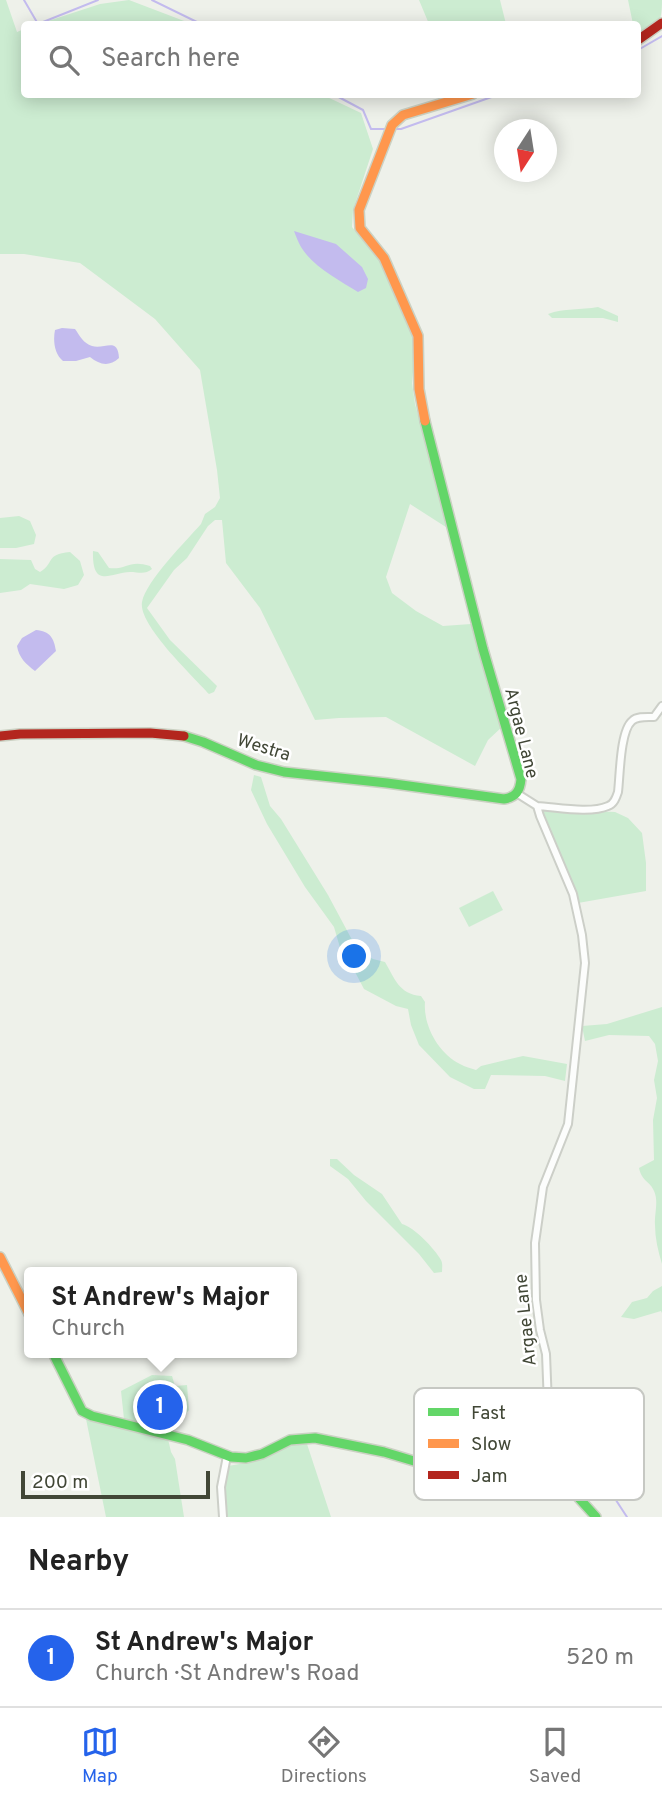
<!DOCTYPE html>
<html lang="en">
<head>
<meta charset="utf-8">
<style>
  body { margin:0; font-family:Overpass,sans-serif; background:#f2f2f2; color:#222 }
  .compass { position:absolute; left:494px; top:119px; width:63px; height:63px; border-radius:50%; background:#fff; box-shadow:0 4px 18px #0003; rotate:192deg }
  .scale { position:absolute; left:21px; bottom:18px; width:189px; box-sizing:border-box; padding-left:7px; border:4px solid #414736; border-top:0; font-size:19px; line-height:24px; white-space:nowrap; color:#414736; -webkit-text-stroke:5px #fff; paint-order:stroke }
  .you { position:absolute; left:355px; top:957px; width:24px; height:24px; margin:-18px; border:5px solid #fff; border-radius:50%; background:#1a73e8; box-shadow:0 0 0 10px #1a73e833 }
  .badge { display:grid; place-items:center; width:46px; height:46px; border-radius:50%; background:#2563eb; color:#fff; font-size:23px; font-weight:700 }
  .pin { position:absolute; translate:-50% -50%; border:4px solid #fff; box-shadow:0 2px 7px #0006 }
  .popup { position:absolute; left:24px; top:1267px; width:273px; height:91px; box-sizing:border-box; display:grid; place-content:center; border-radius:7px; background:#fff; filter:drop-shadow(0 2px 5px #0005); font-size:23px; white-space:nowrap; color:#767676 }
  .popup b { font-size:26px; color:#222 }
  .popup::after { content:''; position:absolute; left:50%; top:100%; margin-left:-14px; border:14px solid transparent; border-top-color:#fff }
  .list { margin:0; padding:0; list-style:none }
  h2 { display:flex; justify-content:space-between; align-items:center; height:91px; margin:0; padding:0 28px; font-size:30px }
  h2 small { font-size:23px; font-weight:400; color:#767676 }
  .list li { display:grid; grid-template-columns:46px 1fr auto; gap:21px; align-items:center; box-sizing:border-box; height:98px; padding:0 28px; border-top:2px solid #e0e0e0 }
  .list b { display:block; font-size:26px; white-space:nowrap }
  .list p { margin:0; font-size:23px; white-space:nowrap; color:#767676 }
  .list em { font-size:23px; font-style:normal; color:#767676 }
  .icon { flex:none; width:38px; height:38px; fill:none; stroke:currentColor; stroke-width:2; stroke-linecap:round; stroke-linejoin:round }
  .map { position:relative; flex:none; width:662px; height:1517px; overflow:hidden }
  .search { position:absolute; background:#fff; box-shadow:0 4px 18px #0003; left:21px; right:21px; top:21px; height:77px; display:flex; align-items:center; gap:18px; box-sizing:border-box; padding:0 24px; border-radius:7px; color:#767676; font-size:26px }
  .sheet { height:189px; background:#fff }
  nav { display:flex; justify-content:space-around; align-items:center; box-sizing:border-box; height:98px; border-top:2px solid #e0e0e0; background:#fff; font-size:19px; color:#767676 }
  nav a { display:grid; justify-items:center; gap:4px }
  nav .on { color:#2563eb }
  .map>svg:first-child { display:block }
</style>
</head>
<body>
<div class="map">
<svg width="662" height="1517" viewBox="0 0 662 1517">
  <rect width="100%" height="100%" fill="#eef1ea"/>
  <path fill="#ccecd1" d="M0,0h6l11,32 7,-3v65l299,1 38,18 12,36 -20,61 -1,17 28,34 36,77 -4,45 3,21 34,125 -39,-25 -24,73 6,16 24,18 27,15 28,-2 32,102 -15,14 -13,26 -89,-49 -47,1 -24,2 -55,-112 -34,-45 -4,-43h-7l-7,6 -21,32 -13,12 -27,38 23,32 47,46 -3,6 -5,2c-15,-17 -71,-69 -67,-92 4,-21 44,-61 59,-78l4,-10 10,-7 5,-9 -3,-28 -17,-100 -45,-51 -75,-56 -56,-9h-24z
    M129,0l63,24h-153l61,-20z
    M419,0h81l6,24h-77z
    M628,0h34c0,25 -4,24 -24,35v-11h-5z
    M598,307l20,9v6l-15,-4h-51l-4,-4c16,-6 33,-4 50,-7z
    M19,516l11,5 6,14 -2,9 -18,4h-16v-30z
    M93,551l5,1 11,16c18,2 20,-9 41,-2l2,3c-7,6 -13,3 -22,3 -20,1 -38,17 -37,-21z
    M70,552l10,9 4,14 -6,10 -14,4 -34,-5 -9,6 -21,3v-34l31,1 4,9 5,3c16,-10 4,-17 30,-20z
    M254,775l7,2 9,29 11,13 47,76 30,56 15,8 12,3c10,17 14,32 36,34l4,6c-2,23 13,51 35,62 5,3 11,4 16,6l5,-4 42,-10 44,8 -2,17 -20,-5 -54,-1 -6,14h-11l-24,-12 -31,-32 -8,-20 -3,-16 -12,-3 -32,-17 -9,-17 -14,-21 -7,-24 -29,-40 -38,-63 -16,-34z
    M545,809l70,3 13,6 14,15 4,30v28l-68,12 -10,-29 -26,-59z
    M493,891l10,19 -34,17 -10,-19z
    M662,1007v257c-4,-13 -7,-26 -7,-39 -1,-11 4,-23 -1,-34 -4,-10 -12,-9 -15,-23l15,-8 -1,-40 4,-22 -3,-18 4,-19 -3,-17 -6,-8 -40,-1 -24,6 -3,-15 25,-2z
    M330,1159h7l17,16 28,19 20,30c12,3 33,25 39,36 2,4 1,8 1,12l-8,1 -15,-19 -53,-53 -18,-22 -18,-13z
    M662,1286v27l-1,-2 -27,8 -13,-2 11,-15 15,-4 6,-7z
    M152,1375l20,1 3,10 12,-1 2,25 -17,20 -48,-11 -3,-28z
    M504,1398l4,58 -29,2 -4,-58z
    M86,1419l60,16 22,4 3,13 4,7 9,58h-78z
    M295,1444h12l24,73h-106c-2,-18 -2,-34 3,-51l23,-4z"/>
  <path fill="#c3bbee" d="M294,231l42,13 26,23 6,12 -2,9 -8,4c-19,-12 -45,-25 -57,-45 -3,-5 -5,-11 -7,-16z
    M62,328l13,1c5,7 8,14 17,17 12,4 26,-10 27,12 -10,9 -19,7 -29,-1l-14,4h-13c-9,-7 -10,-21 -8,-31z
    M36,630c14,1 18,8 20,21l-21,20c-9,-7 -16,-13 -18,-25l5,-8z"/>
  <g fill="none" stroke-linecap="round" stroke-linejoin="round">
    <path stroke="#c3bbee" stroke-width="2" d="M24,0l14,24 60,-24
      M152,0l49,24
      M638,50l24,-14
      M333,94l30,16 8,19h15
      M395,129h6l99,-35
      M583,1432l17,38 9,7 2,4 -1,10 17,26"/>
    <defs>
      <path id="street" d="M518,794l19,12 3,10 33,78 9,41 3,28 -17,161 -25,63 -8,56 1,57 4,30 6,24 2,51 13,29 -3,26v20
        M537,806c19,1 53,8 71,0 6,-2 8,-8 10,-14 2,-16 2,-61 14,-71 5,-5 15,-4 22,-4l8,-11
        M223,1517l-2,-30 6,-31"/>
      <path id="fast" d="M184,736l19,6 53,23 28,7 103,11 117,16c12,-2 16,-8 17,-20l-38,-130 -58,-228
        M53,1353l29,58 10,5 96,24 43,17 15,1 16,-4 28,-14 25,-2 69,14 103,31h37l20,-5 14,2 10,6 28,31"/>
      <path id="slow" d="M425,421l-6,-32 -1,-53 -34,-78 -24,-30 -1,-18 33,-85 11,-10 70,-21
        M0,1257l29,57"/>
      <path id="jam" d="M638,40l24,-17
        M0,736l20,-2 130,-1 34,3"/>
    </defs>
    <use href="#street" stroke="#cccfc8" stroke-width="10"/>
    <use href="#fast" stroke="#cbd1c3" stroke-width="12"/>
    <use href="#slow" stroke="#cbd1c3" stroke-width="12"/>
    <use href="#jam" stroke="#cbd1c3" stroke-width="12"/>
    <use href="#street" stroke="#fcfdfc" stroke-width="6"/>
    <use href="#fast" stroke="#63d668" stroke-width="9"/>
    <use href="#slow" stroke="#ff974d" stroke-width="9"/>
    <use href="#jam" stroke="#b3261e" stroke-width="9"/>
  </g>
  <g text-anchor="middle" stroke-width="5" stroke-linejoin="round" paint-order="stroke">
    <g font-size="18" fill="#414736" stroke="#fff">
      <text transform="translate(522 733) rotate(76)" y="6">Argae Lane</text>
      <text transform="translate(264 747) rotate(17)" y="6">Westra</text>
      <text transform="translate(525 1320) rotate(-96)" y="6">Argae Lane</text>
    </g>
  </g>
  <rect x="414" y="1388" width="230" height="112" rx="10" fill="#fff" stroke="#c6c8c3" stroke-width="2"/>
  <rect x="428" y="1408" width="31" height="8" fill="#63d668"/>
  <rect x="428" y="1439" width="31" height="9" fill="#ff974d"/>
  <rect x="428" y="1471" width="31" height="8" fill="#b3261e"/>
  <g font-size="19" fill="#414736">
    <text x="471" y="1419">Fast</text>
    <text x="471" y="1450">Slow</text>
    <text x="471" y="1482">Jam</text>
  </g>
</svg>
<svg class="compass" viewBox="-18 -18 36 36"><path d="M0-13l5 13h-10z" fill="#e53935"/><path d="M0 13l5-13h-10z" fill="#767676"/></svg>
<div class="scale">200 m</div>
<div class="you"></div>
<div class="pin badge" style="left:160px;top:1407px">1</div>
<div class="popup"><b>St Andrew's Major</b>Church</div>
<div class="search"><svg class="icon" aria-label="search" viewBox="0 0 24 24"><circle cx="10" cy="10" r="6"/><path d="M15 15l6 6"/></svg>Search here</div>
</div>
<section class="sheet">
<h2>Nearby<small></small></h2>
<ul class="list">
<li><span class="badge">1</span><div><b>St Andrew's Major</b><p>Church · St Andrew's Road</p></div><em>520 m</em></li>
</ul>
</section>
<nav>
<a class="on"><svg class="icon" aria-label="map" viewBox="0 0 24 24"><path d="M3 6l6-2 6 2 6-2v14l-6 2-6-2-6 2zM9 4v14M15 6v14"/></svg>Map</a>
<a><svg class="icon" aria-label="directions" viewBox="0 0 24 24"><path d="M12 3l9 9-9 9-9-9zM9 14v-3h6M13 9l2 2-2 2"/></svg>Directions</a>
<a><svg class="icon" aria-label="saved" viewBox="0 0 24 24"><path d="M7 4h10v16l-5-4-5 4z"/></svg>Saved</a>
</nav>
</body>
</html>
